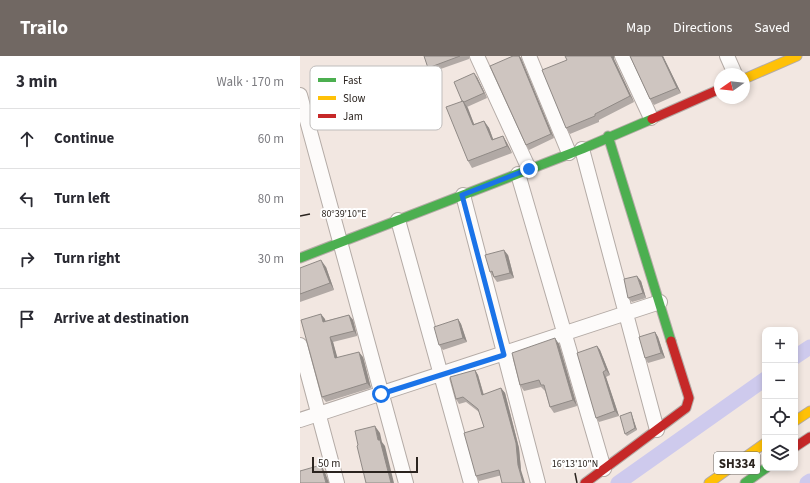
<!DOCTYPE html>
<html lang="en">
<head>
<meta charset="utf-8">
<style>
  body { margin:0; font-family:"Source Sans 3",sans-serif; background:#f2f2f3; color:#2b2b33 }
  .controls { position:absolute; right:12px; bottom:12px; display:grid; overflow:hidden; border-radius:8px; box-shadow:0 2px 6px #0003 }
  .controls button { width:36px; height:36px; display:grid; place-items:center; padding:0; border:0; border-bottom:1px solid #e1e1e2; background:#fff; color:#2b2b33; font:20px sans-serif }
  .compass { position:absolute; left:414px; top:12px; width:36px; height:36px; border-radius:50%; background:#fff; box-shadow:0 2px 6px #0003; rotate:256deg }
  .scale { position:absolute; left:12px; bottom:10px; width:106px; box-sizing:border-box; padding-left:4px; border:2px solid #2b241f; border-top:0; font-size:11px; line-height:14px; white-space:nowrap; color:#2b241f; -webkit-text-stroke:3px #fff; paint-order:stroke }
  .stop { position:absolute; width:12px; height:12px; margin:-9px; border:3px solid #1a73e8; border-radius:50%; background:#fff }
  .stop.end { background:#1a73e8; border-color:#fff; box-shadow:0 1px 4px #0008 }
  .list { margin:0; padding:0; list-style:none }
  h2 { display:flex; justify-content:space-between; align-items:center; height:52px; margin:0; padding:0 16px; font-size:17px }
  h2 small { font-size:13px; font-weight:400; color:#7c7c81 }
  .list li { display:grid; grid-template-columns:26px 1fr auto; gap:12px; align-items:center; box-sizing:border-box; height:60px; padding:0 16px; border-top:1px solid #e1e1e2 }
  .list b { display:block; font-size:15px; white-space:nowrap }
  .list em { font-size:13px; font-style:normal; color:#7c7c81 }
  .icon { flex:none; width:22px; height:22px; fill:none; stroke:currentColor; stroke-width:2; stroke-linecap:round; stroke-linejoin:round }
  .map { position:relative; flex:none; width:510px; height:427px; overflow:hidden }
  header { display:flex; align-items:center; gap:24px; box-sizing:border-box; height:56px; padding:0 20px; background:#716863; color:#fff }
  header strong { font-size:19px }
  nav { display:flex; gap:22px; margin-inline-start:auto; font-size:14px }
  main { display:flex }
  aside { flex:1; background:#fff }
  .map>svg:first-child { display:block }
</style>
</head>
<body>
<header>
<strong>Trailo</strong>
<nav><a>Map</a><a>Directions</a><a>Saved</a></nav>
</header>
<main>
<aside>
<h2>3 min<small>Walk · 170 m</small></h2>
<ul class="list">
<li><svg class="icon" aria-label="ahead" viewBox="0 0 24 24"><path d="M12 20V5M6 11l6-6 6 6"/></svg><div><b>Continue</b></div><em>60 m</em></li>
<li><svg class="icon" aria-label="left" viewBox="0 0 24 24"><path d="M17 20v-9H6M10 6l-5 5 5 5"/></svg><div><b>Turn left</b></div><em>80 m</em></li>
<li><svg class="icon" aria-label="right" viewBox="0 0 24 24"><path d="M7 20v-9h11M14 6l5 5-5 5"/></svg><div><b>Turn right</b></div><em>30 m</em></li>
<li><svg class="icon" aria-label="arrive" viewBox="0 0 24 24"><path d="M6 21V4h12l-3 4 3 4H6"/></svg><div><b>Arrive at destination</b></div></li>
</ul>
</aside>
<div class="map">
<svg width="510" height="427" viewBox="0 0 510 427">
  <rect width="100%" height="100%" fill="#f2e7e1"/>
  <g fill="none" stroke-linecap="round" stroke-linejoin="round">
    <path stroke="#cecaed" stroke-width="15" d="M495,301l15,-10
      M318,427l147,-104
      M507,427l3,-2"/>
    <defs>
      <path id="street" d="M177,0l52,113
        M229,0l40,97
        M322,0l29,62
        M427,0l8,18
        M0,39l106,388
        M282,93l75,281
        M218,118l86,295
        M163,139l75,288
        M98,164l73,263
        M0,289l37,138
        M0,364l360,-118"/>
      <path id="fast" d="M308,80l63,205
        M0,202l282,-109 70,-30
        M445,427l21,-15"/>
      <path id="slow" d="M444,23l53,-23
        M495,365l15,-10
        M409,427l56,-40"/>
      <path id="jam" d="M352,63l68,-30
        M495,391l15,-10
        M285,427l101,-75 3,-10 -18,-57"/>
    </defs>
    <use href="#street" stroke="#b4aba6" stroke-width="16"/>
    <use href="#fast" stroke="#b4aba6" stroke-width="11"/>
    <use href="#slow" stroke="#b4aba6" stroke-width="11"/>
    <use href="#jam" stroke="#b4aba6" stroke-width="11"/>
    <use href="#street" stroke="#fdfbfa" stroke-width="14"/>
    <use href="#fast" stroke="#4caf50" stroke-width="9"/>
    <use href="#slow" stroke="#ffc107" stroke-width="9"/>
    <use href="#jam" stroke="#c62828" stroke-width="9"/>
  </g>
  <path fill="#b1a9a5" d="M124,0h45v3l-37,13 -4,-4z
    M213,0h6l2,2 33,80 -25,12 -3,-5z
    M265,0h49v3l20,43 -35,18v2l-29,12 -4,-6 1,-68z
    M330,0h33l18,37 -27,12 -4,-6z
    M177,21l10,21 -20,9 7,17 10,-3 5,7 4,11 10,-3 4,7 5,10 -40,15 -4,-7 -6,-60z
    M208,199l6,23 -17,4 -7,-10z
    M26,211l8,23 -34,12v-34z
    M341,225l5,17 -14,4 -4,-4z
    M49,259l4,5 4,16 -24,6 4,16 26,-1 8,31 -45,14 -4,-5 3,-78v2z
    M158,263l3,5 6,18 -24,8 -4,-5z
    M355,276l3,5 7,21 -17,5 -3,-5z
    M259,288l18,62 -23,7 -4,-6 -5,-16 -4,-4 -17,4 -4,-6z
    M297,290l3,4 10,25 -4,2 13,39 -20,6 -3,-4z
    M175,314l3,5 6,20 17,-7 4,5 14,55 2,22 -42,11 -3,-5 8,-49 -5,-15 -13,-10 -7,2 -3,-5z
    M331,356l6,18 -10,6 -2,-2z"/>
  <path fill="#908a86" d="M219,0l2,2 33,80 -3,-4z
    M311,0h3v3l20,43 -4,-6z
    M362,0h1l18,37 -4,-5z
    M174,17l3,4 10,21 -3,-5z
    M163,45l5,7 9,24 -4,-7z
    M184,65l5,7 7,19 -4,-7z
    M203,80l4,7 5,10 -5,-7z
    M204,194l4,5 6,23 -4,-5z
    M21,204l5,7 8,23 -4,-7z
    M337,220l4,5 5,17 -3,-5z
    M21,258l4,5 2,7 -4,-4z
    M49,259l4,5 4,16 -3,-5z
    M158,263l3,5 6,18 -4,-4z
    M355,276l3,5 7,21 -4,-5z
    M30,281l3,5 6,21 -4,-5z
    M255,282l4,6 18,62 -4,-6z
    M297,290l3,4 10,25 -4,-5z
    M59,296l4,5 8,31 -4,-5z
    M175,314l3,5 7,25 -3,-5z
    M303,316l3,5 13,39 -4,-5z
    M201,332l4,5 14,55 2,22 4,13h-2l-5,-18z
    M331,356l6,18 -2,-2z
    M75,370l5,7 2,9 3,4 9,37h-3l-13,-43z
    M21,409l4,7 4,11h-3z"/>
  <path fill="#cec5c0" stroke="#908a86" d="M124,0h36l-32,12z
    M213,0h6l32,78 -25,11 -36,-79z
    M265,0h46l19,40 -35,18v2l-29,12 -24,-58 25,-10z
    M330,0h32l15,32 -27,11z
    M174,17l10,20 -20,9 -1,-1h-1l-8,-19z
    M163,45l10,24 11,-4 8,19 11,-4 4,10 -39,15 -22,-54z
    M204,194l6,23 -16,4 -2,-6 -2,1 -5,-17z
    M21,204l9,23 -30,11v-26z
    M337,220l6,17 -15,5 -4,-19z
    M21,258l2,8 26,-7 5,16 -24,6 5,21 24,-6 8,31 -45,14 -21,-77z
    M158,263l5,19 -24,7 -5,-18z
    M355,276l6,21 -16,5 -6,-21z
    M255,282l18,62 -23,7 -6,-22h-3l-2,-5 -19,5 -8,-32z
    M297,290l9,24 -3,2 12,39 -19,7 -19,-65z
    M175,314l7,25 19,-7 15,55 2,22 5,18h-21l-3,-13 -23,6 -12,-43 20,-6 -6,-18 -15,-12 -7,2 -6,-22z
    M331,356l4,16 -10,6 -5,-18z
    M75,370l3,14h2l11,43h-25l-9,-37 1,-1 -3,-14z
    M21,409l5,18h-26v-12z"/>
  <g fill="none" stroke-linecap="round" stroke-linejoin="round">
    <path stroke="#1a73e8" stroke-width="5" d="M81,338l123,-39 -42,-160 67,-26"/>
  </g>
  <path fill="none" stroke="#2b241f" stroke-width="1.5" d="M0,160l10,-2M275,417l2,10"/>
  <g text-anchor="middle" stroke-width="4" stroke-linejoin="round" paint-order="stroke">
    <rect fill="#fff" stroke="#6b6662" stroke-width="1" x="414" y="396" width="46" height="22" rx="3"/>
    <g font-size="13" font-weight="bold" fill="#2b241f">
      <text x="437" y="412">SH334</text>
    </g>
  </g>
  <rect x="10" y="10" width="132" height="64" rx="6" fill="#fff" stroke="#bfbdbc" stroke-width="1"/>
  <rect x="18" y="22" width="18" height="4" fill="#4caf50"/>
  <rect x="18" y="40" width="18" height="4" fill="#ffc107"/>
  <rect x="18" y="58" width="18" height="4" fill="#c62828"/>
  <g font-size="11" fill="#2b241f">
    <text x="43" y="28">Fast</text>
    <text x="43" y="46">Slow</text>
    <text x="43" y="64">Jam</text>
  </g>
  <g font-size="10" text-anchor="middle" fill="#2b241f" stroke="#fff" stroke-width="4" stroke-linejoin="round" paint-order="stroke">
    <text x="44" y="161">80°39'10"E</text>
    <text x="275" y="411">16°13'10"N</text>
  </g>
</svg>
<div class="controls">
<button>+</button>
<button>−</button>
<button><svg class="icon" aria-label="locate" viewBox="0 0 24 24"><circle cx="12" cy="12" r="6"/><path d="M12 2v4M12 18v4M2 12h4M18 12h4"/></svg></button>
<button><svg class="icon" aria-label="layers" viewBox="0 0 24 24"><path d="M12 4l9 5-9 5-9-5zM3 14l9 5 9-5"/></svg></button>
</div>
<svg class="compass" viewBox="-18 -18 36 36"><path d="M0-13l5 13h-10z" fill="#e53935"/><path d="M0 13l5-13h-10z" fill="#7c7c81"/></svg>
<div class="scale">50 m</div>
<div class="stop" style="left:81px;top:338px"></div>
<div class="stop end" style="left:229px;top:113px"></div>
</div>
</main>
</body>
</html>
